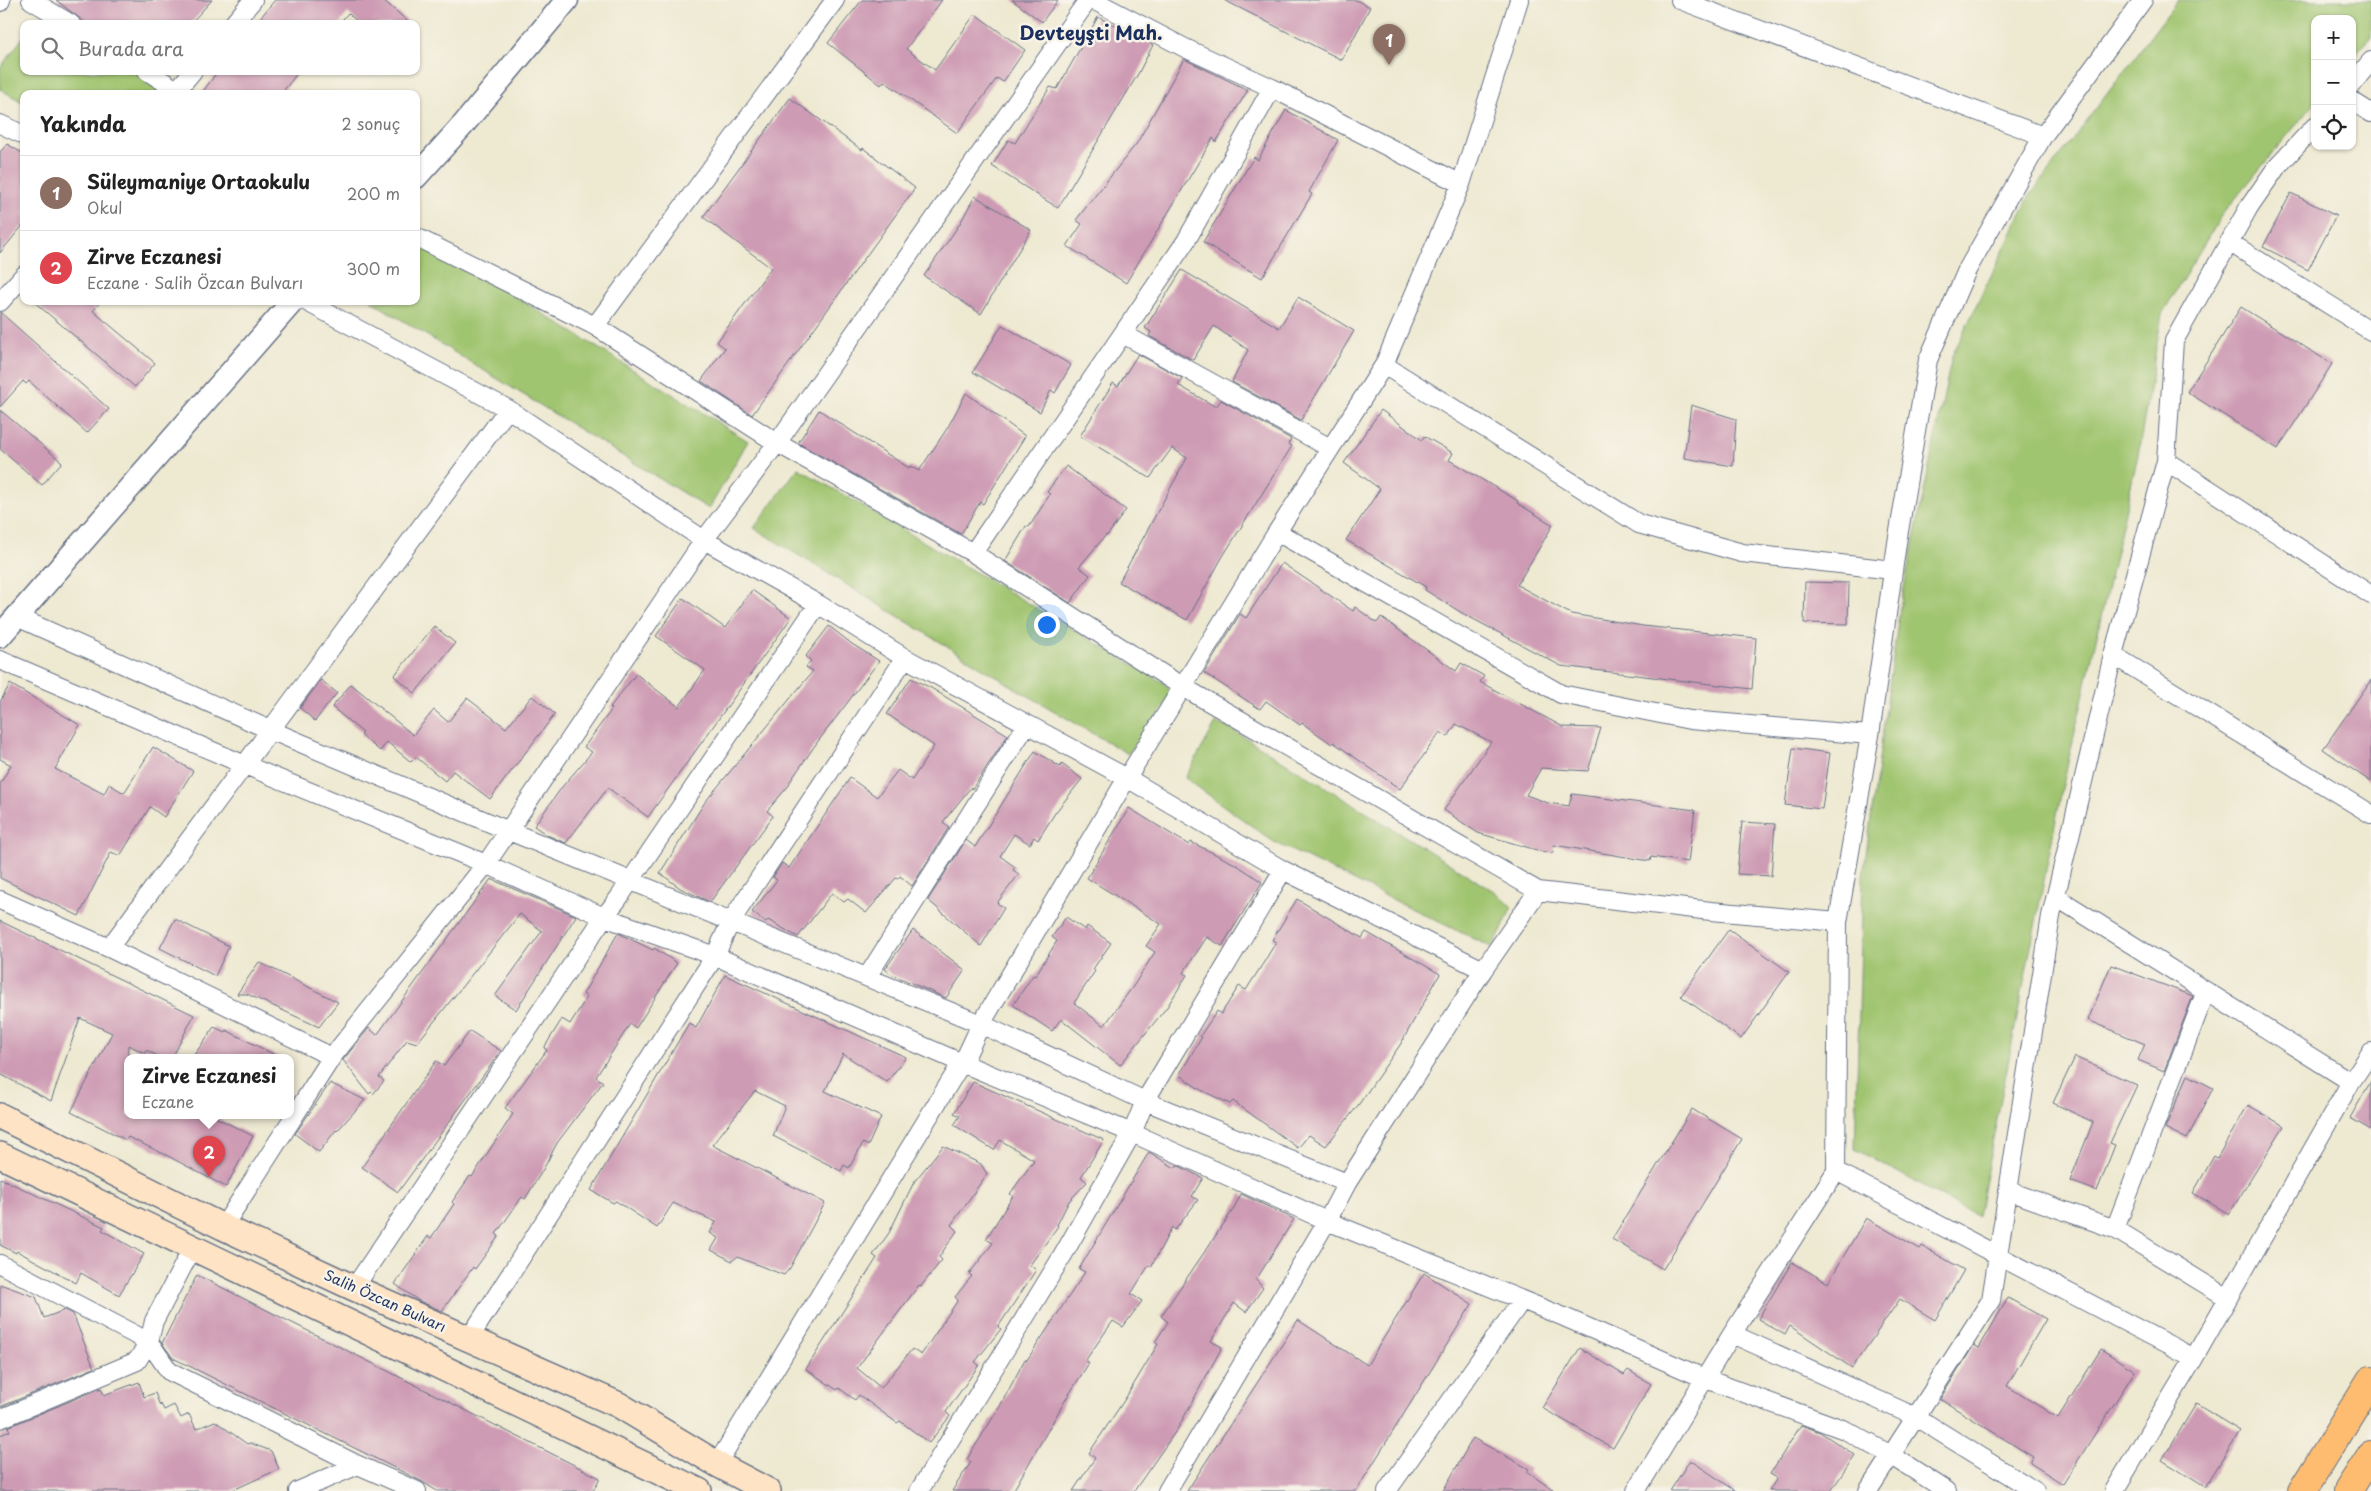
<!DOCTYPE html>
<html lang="tr">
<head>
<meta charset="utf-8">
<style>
  body { margin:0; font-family:"Playpen Sans",sans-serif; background:#f6f6f6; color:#222 }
  .controls { position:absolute; right:15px; top:15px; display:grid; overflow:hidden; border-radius:10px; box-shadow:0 1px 4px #0004 }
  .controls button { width:45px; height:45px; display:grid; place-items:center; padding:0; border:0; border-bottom:1px solid #e0e0e0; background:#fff; color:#222; font:25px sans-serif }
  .you { position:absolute; left:1046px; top:624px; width:18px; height:18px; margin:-12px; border:4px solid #fff; border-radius:50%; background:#1a73e8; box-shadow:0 0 0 8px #1a73e833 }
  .badge { display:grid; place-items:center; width:32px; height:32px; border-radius:50%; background:#7c3aed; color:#fff; font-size:16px; font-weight:700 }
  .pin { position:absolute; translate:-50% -41px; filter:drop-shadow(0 1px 2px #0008) }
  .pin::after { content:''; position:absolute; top:26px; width:18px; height:15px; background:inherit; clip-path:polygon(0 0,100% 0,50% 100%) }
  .popup { position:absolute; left:124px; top:1054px; width:170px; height:65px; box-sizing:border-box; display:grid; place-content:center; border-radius:10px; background:#fff; filter:drop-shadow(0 1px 4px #0005); font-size:16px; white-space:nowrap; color:#767676 }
  .popup b { font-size:19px; color:#222 }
  .popup::after { content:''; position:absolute; left:50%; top:100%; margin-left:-10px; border:10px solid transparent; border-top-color:#fff }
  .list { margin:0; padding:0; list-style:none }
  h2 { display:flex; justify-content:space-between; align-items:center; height:65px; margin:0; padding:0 20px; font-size:21px }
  h2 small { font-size:16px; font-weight:400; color:#767676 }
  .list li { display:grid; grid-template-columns:32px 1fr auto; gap:15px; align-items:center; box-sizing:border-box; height:75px; padding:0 20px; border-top:1px solid #e0e0e0 }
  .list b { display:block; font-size:19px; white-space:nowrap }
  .list p { margin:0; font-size:16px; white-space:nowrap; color:#767676 }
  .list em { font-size:16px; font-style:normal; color:#767676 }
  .icon { flex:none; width:28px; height:28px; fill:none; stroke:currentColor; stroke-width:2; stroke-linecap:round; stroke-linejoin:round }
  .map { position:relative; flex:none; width:2371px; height:1491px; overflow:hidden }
  .search { position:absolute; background:#fff; box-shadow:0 1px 4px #0004; left:20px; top:20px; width:400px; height:55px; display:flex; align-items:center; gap:12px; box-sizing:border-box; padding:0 18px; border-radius:10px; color:#767676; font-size:19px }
  .panel { position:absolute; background:#fff; box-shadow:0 1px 4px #0004; left:20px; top:90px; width:400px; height:215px; border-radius:10px }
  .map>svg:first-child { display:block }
</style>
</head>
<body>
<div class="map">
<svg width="2371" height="1491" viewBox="0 0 2371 1491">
  <rect width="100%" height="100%" fill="#f7f3e8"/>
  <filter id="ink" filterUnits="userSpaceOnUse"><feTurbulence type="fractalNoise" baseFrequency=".02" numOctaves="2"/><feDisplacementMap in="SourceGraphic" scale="10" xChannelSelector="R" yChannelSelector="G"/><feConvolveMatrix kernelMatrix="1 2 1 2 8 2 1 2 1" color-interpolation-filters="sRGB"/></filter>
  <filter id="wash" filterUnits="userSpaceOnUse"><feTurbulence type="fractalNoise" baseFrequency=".0096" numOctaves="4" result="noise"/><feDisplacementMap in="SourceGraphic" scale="20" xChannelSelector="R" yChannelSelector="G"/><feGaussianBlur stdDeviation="1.12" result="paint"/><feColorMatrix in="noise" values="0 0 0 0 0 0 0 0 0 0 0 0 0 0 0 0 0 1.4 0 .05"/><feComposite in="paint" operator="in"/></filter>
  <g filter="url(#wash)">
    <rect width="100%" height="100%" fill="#eee9d1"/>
    <path fill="#a0c56f" stroke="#5e7a66" d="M2178,0h193v36l-19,22v-39h-37v83l-94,114 -59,98 -24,141 -76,334 -84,427 -123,-67 8,-273 37,-269 52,-251 77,-159z
      M24,36v35h113l37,23h-150v9l-24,-14v-21z
      M416,235l332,206 -39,68 -338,-208h45z
      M798,468l366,215 7,9 -7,15 -36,47 -108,-63 -266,-163z
      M1216,723l15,6 266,164 15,14 -19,41 -219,-106 -89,-64z"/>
    <g id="blocks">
      <path fill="#ce9bb4" d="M56,0h156l-22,24h-103z
        M275,0h108l28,24h-51l-12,-11 -9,11h-84z
        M862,0h80l-36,49 29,21 40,-56 50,36 -22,32 -6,-4 -40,55 -73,-52 -3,4 -53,-42z
        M1012,0h46l-16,22z
        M1224,0h132l14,7 -28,53z
        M1098,17l55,28 -15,29 -80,134 -66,-42 16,-26 7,3 35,-56 7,2z
        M1184,59l64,31 -32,52 -3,-4 -87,145 -59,-37 15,-22 -6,-4 61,-77z
        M218,71h81l-18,23h-80z
        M790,98l72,52 1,-2 52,40 -163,227 -51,-34 24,-33 -8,-6 54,-74 -68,-51z
        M1286,110l52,30 -29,52 3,2 -50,84 -59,-36 51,-85 4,3z
        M7,144l17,10v70l-24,29v-101z
        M2291,193l45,23 -28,54 -45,-23z
        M975,196l56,34 -50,84 -57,-38 35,-51z
        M1182,270l97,58 19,-31 56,34 -53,89 -69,-38 16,-32 -34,-24 -21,34 -44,-24 2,-4 -6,-4z
        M33,301h68l-8,10 62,52 -20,24z
        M2241,307l91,57 -54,85 -91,-57z
        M0,312l109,97 -22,24 -58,-52 -3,3 -3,-3 -23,26z
        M1002,325l69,40 -16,28 -4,-3 -11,22 -67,-40z
        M1138,354l44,24 -4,7 38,22 5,-7 70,39 -3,5 4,2 -69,110 -36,64 -68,-38 68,-124 -15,-10 -22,30 -70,-42 33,-53 5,3z
        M966,393l59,43 -42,68 -3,-2 -19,32 -163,-91 21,-33 90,58 1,-2 9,5 29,-44z
        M1691,405l45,14 -3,47 -49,-8z
        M0,410l62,52 -20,23 -42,-36z
        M1381,410l41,30 2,-4 29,17 -4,7 69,41 -1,2 36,22 -36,60 54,29 72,12 113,12 -4,51 -191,-23 -99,-53 -37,-23 1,-3 -80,-47 34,-51 -36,-26z
        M1066,466l60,44 -19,26 -1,-1 -27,32 11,8 -20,28 -65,-42 21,-35 3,1 21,-33 -3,-2z
        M1282,563l71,48 2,-4 22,16 4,-6 75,54 5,-8 23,13 -4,6 83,45 38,1 -13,43 -47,-3 -15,27 22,8 21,3 3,-12 123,16 -7,52 -37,-5 -1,4 -96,-16 -1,8 -13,-2 -62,-18 -34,-23 47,-68 -35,-18 -8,13 -8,-5 -40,57 -67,-47 -1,2 -30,-21 -2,2 -34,-24 -6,8 -56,-36 36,-59 6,4z
        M1805,582l44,1 -1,41 -44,-1z
        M752,590l39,28 -143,199 -40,-29 -42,55 -19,-8 -13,-9 28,-39 30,-35 -8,-5 28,-38 -2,-2 26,-33 43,33 26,-37 -49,-34 27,-38 42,30z
        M434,626l21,17 -40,50 -21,-17z
        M829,626l23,18 27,17 -63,83 -27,39 1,1 -23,27 6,5 -63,86 -30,-14 -20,-15 45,-71 108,-131 -7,-4 5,-6 -5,-5z
        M911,678l20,10 77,47 -36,54 -1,-2 -28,35 6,5 -37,59 -12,-10 -2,3 -2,-1 -30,35 -18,-14 -4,3 -12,-9 -34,44 -30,-17 -2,2 -14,-10 25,-32 -4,-3 9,-14 7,5 61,-90 27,19 21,-27 14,10 22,-34 -47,-32z
        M321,680l16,13 -22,28 -15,-13z
        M2371,680v102l-48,-33z
        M10,684l70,41 -25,44 49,25 5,-10 15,9 29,-46 40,24 -29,46 -14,-10 -30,49 -9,-4 -32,64 -79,-38v-94l11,-19 -11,-6v-57z
        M351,684l62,51 21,-25 14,12 19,-24 39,30 26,-32 23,18 -65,85 -37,-28 -8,10 -29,-24 -5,5 -24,-20 -7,9 -19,-16 2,-2 -31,-26z
        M1793,748l37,5 -8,56 -37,-4z
        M1035,751l25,16 2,-3 20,15 -27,34 -17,27 -4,-3 -4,7 -16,-10 -14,22 15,11 -2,3 6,4 -22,29 7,5 -23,38 -53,-46 38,-60 9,7z
        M1129,808l60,37 2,-3 46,23 25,17 -40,64 -15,-9 -24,36 4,2 -20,32 -47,58 -59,-46 -9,12 -39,-26 20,-30 2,1 22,-35 -5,-4 14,-20 19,13 2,-4 24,17 -18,26 2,2 -21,32 30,23 30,-41 21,-33 -9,-6 15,-22 -74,-46z
        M1742,822l33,2 -4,52 -34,-2z
        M491,879l85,37 -60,94 -21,-14 47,-65 -22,-17 -103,129 -10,-3 -28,37 5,4 -11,13 -2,-2 -2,2 -26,-34 26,-32 8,7z
        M1297,899l65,39 4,-6 74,42 -40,71 -41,59 -33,42 -17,-11 -11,13 -65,-47 -3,3 -29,-14 -22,-15 23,-38 -2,-1 17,-25 4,3 18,-28 7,4 18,-28 12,-20 -4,-2z
        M175,919l54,27 -14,30 -55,-28z
        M0,921l194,94 -22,43h-10l-16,-8 -1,3 -17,-8v71h85l40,20 -27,51 -60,-32 -38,-18 -2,3 -55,-28 41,-79 -32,-15 -29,83 -51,-27z
        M1729,929l60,43 -48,67 -60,-43z
        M913,930l52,40 -19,28 -55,-24 -6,-5z
        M618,933l35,17 1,-2 23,15 -41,65 -6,-4 -34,53 7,5 -46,61 -13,25 -19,31 -3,-2 -26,37 3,2 -24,33 -2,-2 -31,44 -23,-10 -24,-17 33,-48 3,2 23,-34 -2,-2 18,-26 2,1 41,-63 -8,-6 42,-58 -3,-2 18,-29 8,5 17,-27 -4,-3z
        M259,962l79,40 -19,25 -72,-33h-10z
        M2111,965l82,31 -29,75 -26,-11 7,-16 -57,-24z
        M725,975l181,82 -19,25 -44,-28 -18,37 56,26 -13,29 -5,-3 -14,25 -5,-3 -3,6 -68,-35 12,-30 -30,-15 -43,54 113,58 -35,65 -6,7 -47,-18 -5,4 -21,-11 7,-12 -8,-5 6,-11 -43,-19 -16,25 -41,-27 -3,2 -22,-13 98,-167 7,5z
        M214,1027l11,5 1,-2 55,28h-89z
        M470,1031l31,20 -103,141 -36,-25 74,-106 8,5z
        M2075,1057l62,28 -27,58 5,2 -18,46 -27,-10 23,-59 -40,-19z
        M2188,1075l25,13 -26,51 -22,-11z
        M2371,1081v49l-21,-12z
        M973,1082l131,58 -23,37 6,5 -18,19 -12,24 1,1 -28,39 6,5 -38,57 3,2 -26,33 4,3 -33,47 4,4 -21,27 -29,-22 -3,2 -38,-28 -4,5 -16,-12 -2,2 -31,-21 71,-111 -4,-3 16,-22 25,-51 29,-36 38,18 6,10 -36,51 6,6 -18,26 3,3 -21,26 -2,-1 -62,83 24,20 31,-39 9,6 37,-55 -3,-3 17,-21 -3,-2 24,-31 -7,-4 27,-43 -3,-2 24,-34 -34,-20 -6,10 -40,-25 6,-9 -6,-3z
        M330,1083l35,17 -28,31 -1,-1 -17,22 -24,-18z
        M2248,1105l36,21 -55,88 -36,-21 21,-37 3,2z
        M1692,1109l50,30 -79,130 -51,-30z
        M1149,1152l26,16 2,-3 26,13 -11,18 6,4 -23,30 -3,-3 -21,40 -2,-2 -18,29 11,7 -19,26 -10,-6 -28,40 4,2 -23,36 -53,92h-61l19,-29 -4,-3 32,-51 26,-49 2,1 58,-88 -6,-3z
        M0,1178l104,49 -2,3 42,24 -25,41 -38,-22 -5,10 -59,-32 -1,2 -16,-8z
        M1241,1194l53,25 -38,61 7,8 -17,24 -12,-9 -23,38 11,6 -44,81 -44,63h-61l22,-33 -6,-5 36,-54 33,-55 -3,-2 13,-20 -7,-6 72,-106z
        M1866,1218l54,31 2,-3 42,24 -29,50 -35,-21 -48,69 -62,-42 -5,9 -27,-16 34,-57 36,21z
        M1424,1273l48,31 -116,187h-169l111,-171 69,45z
        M197,1275l403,203 -7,13h-156l-16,-10 -248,-123 -11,-15z
        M0,1284l36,13 8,21 21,-8 8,4 21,54 -94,39z
        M2008,1298l38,21 -39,67 51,32 43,-69 34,22 -72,113 -33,-21 3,-6 -93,-58 34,-54 5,3z
        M1580,1348l44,27 4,-5 23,14 -38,64 -71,-40z
        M139,1382l5,15 11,-4 5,13 1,-2 3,6 10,-5 7,13 8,-4 7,15 19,-8 32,23 3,-1 21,8 8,18 -48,22h-231v-56l10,-4 -2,-4 93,-39 3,7z
        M2196,1404l44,27 -35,56 -43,-27z
        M1801,1425l19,7 35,23 -24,36h-62l8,-13 -7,-4z
        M1473,1438l56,31 -2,3 28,19h-112z
        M1690,1460l46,31h-66z"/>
    </g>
  </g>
  <g filter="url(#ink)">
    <use href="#blocks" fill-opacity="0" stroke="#657086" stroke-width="1"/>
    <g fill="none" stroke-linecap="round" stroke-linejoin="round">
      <defs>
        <path id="minor" d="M31,0l40,24
          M1093,0l92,48 87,40 189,96
          M1680,0l363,136
          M0,2l1,-2
          M233,24l20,-24
          M147,71l36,23
          M2352,84l19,-23
          M177,90l16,-19
          M2352,101l19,12
          M0,124l24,11
          M416,237l179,89 182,117 196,110 210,134 355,204 173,20 127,11
          M2229,242l142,89
          M305,301l203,108 196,131 114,64 87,54 222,120 156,92 200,100
          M0,302l24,-27
          M595,326l240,-326
          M1123,334l207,114
          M1384,365l255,159 103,29 151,17
          M2166,461l205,134
          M1277,532l284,162 129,26 180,15
          M973,553l213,-312 86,-153
          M17,617l253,113 239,101 472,193 164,77 202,82
          M2113,655l258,159
          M0,660l245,105 241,99 118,53 111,39 247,107 170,70 195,88 237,96 142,62 139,51 46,25 56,36
          M2056,897l295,185
          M0,900l109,48 223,109
          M109,948l399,-539
          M867,977l160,-253
          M2206,991l-91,238 113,69
          M1836,1171l358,187
          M2009,1191l106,38
          M223,1227l109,-170 154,-193 218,-324 73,-97 311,-443
          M0,1264l149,78 20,29 189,94 59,26
          M354,1288l250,-371 14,-18 200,-295
          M1732,1334l184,83 119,74
          M470,1337l245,-381 16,-35 174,-263
          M0,1419l137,-58 12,-19 5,-21 39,-74
          M717,1464l250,-410 14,-30 146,-246 150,-246 107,-167 77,-181 58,-184
          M298,1491l60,-26
          M919,1491l144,-236 69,-122 13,-32 138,-231
          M1167,1491l160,-270 20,-38 136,-213 55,-79
          M1387,1491l135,-191
          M1636,1491l96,-157 104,-163 2,-249 32,-187 27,-192 31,-183 39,-90 76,-134 100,-136
          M1868,1491l123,-191 60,-384 62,-261 53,-194 8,-120 75,-134 27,-39 39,-42
          M2114,1491l80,-133 157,-276 20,-30"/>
        <path id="tertiary" d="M416,177l47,-52 104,-125
          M0,636l293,-335"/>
        <path id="secondary" d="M0,1116l223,111 131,61 265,117 98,59 51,27
          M0,1155l699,336"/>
        <path id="trunk" d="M2302,1491l69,-111
          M2348,1491l23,-36"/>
      </defs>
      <use href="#minor" stroke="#657086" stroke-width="20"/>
      <use href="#tertiary" stroke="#657086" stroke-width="25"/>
      <use href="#secondary" stroke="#657086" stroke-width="28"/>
      <use href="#trunk" stroke="#657086" stroke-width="30"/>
      <use href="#minor" stroke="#fff" stroke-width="18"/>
      <use href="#tertiary" stroke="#fff" stroke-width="22"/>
      <use href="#secondary" stroke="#fee4c5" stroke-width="25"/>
      <use href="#trunk" stroke="#fdbc6f" stroke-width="28"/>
    </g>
  </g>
  <g text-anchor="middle" stroke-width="5" stroke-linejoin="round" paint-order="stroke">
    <g font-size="14" fill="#1b2f5e" stroke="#f7f3e8">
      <text transform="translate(385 1301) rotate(24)" y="5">Salih Özcan Bulvarı</text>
    </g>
    <g font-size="19" font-weight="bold" fill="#1b2f5e" stroke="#f7f3e8">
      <text x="1091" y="40">Devteyşti Mah.</text>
    </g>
  </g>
</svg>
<div class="controls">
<button>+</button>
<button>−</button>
<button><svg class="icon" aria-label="locate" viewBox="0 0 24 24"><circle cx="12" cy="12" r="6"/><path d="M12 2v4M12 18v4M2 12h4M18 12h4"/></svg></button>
</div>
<div class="you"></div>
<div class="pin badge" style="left:1389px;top:65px;background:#8d6e63">1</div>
<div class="pin badge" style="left:209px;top:1177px;background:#e0444e">2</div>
<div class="popup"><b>Zirve Eczanesi</b>Eczane</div>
<div class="search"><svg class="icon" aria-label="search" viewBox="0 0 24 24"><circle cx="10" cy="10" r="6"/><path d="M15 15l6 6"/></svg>Burada ara</div>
<section class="panel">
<h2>Yakında<small>2 sonuç</small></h2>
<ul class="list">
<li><span class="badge" style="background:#8d6e63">1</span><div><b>Süleymaniye Ortaokulu</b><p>Okul</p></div><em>200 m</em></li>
<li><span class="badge" style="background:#e0444e">2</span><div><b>Zirve Eczanesi</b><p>Eczane · Salih Özcan Bulvarı</p></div><em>300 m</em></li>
</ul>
</section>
</div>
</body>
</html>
